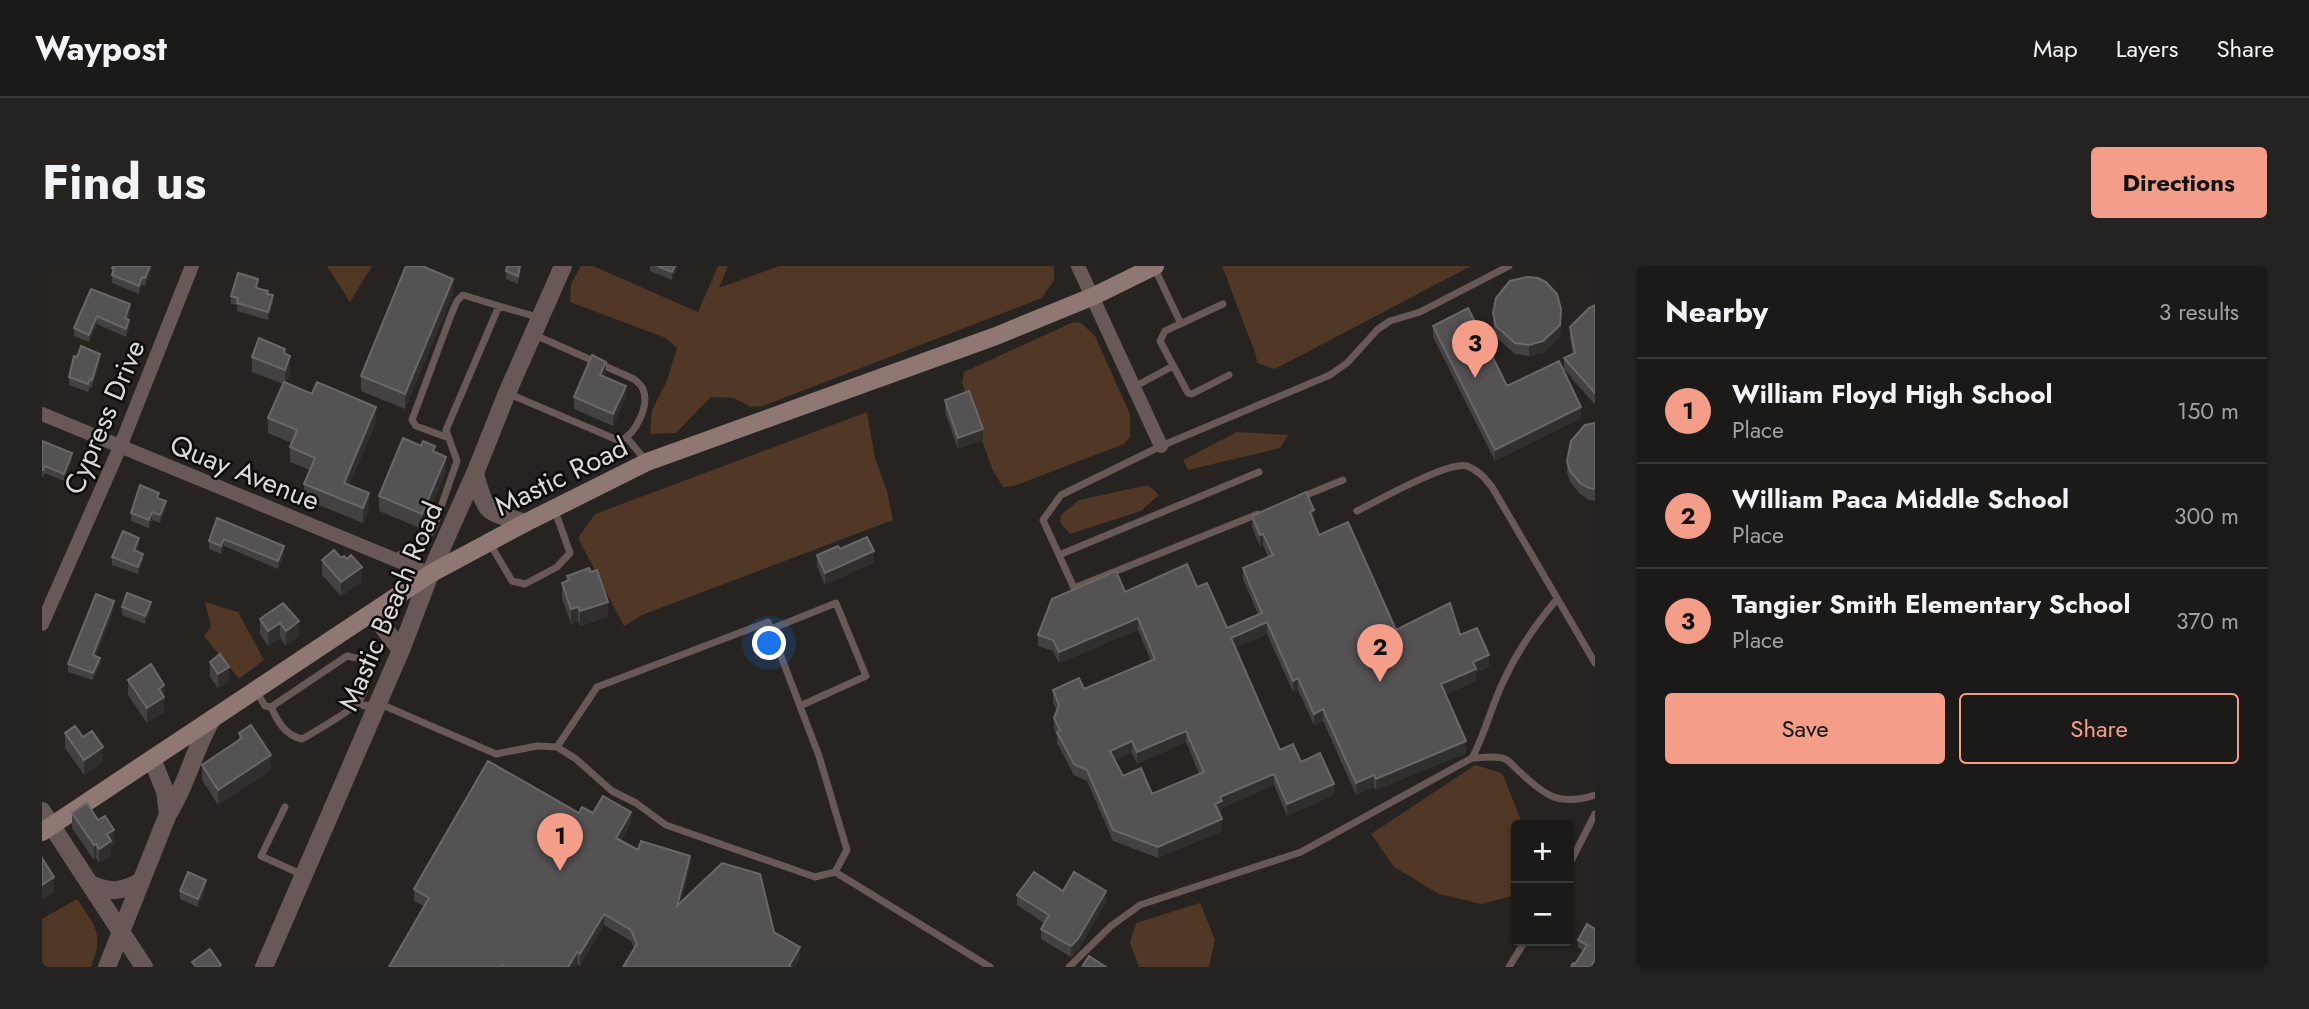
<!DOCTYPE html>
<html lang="en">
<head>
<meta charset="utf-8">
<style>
  body { margin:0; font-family:Jost,sans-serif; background:#252321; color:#f1f3f6 }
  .controls { position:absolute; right:21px; bottom:21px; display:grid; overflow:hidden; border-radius:7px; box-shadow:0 2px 5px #0004 }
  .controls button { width:63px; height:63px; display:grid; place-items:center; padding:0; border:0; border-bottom:2px solid #3a3837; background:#1c1a18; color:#f1f3f6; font:35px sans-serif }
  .you { position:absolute; left:728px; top:378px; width:24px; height:24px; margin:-18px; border:5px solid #fff; border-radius:50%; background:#1a73e8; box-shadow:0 0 0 10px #1a73e833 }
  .badge { display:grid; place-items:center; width:46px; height:46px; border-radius:50%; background:#f49e8a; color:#111; font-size:23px; font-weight:700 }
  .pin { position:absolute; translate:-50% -58px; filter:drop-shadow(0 2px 4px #0008) }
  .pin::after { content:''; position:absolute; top:37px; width:24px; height:21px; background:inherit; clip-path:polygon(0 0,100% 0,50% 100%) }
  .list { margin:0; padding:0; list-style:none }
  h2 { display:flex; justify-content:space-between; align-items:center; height:91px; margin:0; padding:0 28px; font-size:30px }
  h2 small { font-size:23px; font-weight:400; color:#a0a1a2 }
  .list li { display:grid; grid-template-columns:46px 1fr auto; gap:21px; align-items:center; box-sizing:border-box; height:105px; padding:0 28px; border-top:2px solid #3a3837 }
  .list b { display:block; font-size:26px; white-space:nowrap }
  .list p { margin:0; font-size:23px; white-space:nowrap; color:#a0a1a2 }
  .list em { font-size:23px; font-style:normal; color:#a0a1a2 }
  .actions { display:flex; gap:14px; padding:21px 28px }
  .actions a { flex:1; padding:16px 0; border:2px solid #f49e8a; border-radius:7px; text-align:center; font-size:24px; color:#f49e8a }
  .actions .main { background:#f49e8a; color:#111 }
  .map { position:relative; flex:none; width:1553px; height:701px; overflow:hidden; border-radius:7px }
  header { display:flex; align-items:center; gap:42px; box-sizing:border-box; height:98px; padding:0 35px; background:#1c1a18; border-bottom:2px solid #3a3837 }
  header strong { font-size:33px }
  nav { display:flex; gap:38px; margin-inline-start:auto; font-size:24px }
  .intro { display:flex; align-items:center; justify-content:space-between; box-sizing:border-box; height:168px; padding:0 42px }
  h1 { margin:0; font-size:49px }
  .button { padding:18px 32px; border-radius:7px; background:#f49e8a; color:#111; font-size:24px; font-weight:700 }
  main { display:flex; gap:42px; padding:0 42px }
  aside { flex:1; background:#1c1a18; border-radius:7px; box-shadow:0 2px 5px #0004 }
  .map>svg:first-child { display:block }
</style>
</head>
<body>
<header>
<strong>Waypost</strong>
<nav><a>Map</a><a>Layers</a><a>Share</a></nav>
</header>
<div class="intro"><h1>Find us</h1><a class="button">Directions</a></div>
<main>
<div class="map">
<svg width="1553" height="701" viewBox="0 0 1553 701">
  <rect width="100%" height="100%" fill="#262320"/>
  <path fill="#503726" d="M285,0h45l-22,36z
    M539,0h12l105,46 20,-46h10l-9,22 60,-22h275v14l-12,18 -279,108 -12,1 -17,-9 -23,-1 -35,36 -26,1 2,-24 15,-29 10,-33 -11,-10 -96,-36 1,-18z
    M1180,0h249l-196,103 -18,-6 -1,-8z
    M1031,56l8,1 14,13 35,78v23l-6,7 -110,42 -11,1 -11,-18 -30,-86 2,-11z
    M825,146l8,46 12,33 6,29 -251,95 -18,11 -46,-88 17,-24z
    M1195,166l51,3 -8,13 -92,22 -5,-10z
    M1106,219l11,10 -18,16 -71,23 -10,-12 1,-7 18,-15z
    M163,336l33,10 26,48 -25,19 -35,-43 7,-10z
    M1433,499l27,8 21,52h-7v70l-34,9 -43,-10 -45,-27 -23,-33z
    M35,633c19,28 27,35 14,68h-49v-48z
    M1158,637l15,37 -6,27h-70l-9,-25 6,-19z"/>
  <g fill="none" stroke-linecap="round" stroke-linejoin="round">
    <path stroke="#685956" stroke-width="7" d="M1112,1l27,57
      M1181,38l-58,27 -5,10 28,52 4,1 37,-19
      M1092,121l39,-21
      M465,127l113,48c16,-7 31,-37 22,-54 0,-1 -7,-7 -8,-8l-99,-44
      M407,172l-33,-12 -4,-6 39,-105 6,-14 6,-6 36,11
      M585,172l20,24
      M1257,232l44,-18
      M1315,245c20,-10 91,-50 110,-45 11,4 18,12 25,21l103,176
      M1216,248l-184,74 -31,-68 18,-25 100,-49 169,-71 17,-12 31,-34 12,-8 30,-9 89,-46
      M447,276l23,39 13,3 32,-17 13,-14 -15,-42
      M1017,289l200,-83
      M351,293l32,-20 8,-9 24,-69 -11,-31 53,-124 42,12
      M729,363l65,-26 30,73 -66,30
      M215,426l8,14 6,1c7,15 14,28 31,32 12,-7 50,-28 57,-38 9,-12 10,-30 2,-42l-14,-3 -76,51
      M317,436l5,4 14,-3 118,51 41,-8 20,1 19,12 36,32 24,12 30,22 149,52 20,-5 155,95
      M515,481l40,-60 171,-65 51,134 28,94 -12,22
      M1430,492c13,-24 19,-51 31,-76 14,-31 33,-58 54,-83
      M243,541l-24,49 42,19
      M1527,599l26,-51
      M1027,701l42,-41 29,-21 161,-53 171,-94c10,0 24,-3 33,1 6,3 11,10 16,14 25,24 39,33 74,22
      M1467,701l16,-26"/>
    <path stroke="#685956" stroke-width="14" d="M1036,0l83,180
      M0,148l388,160
      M0,358l78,-177 72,-181"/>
    <path stroke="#685956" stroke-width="18" d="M433,208c12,42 10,36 50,49
      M330,347l29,37
      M110,493l13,32 3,23
      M0,545l102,156
      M48,618c21,9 30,8 50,-2
      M65,701l61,-153c19,-29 26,-65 44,-95
      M222,701l137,-317 29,-76 46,-103 31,-78 56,-127"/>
    <path stroke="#8f7773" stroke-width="18" d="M0,566l388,-258 95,-51 122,-61 349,-126 98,-40 61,-30"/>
  </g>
  <path fill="#444143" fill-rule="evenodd" d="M111,0l-8,20 -3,-1 -3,9 -27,-11v-15z
    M479,0l-3,18 -12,-5v-8z
    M608,0h28l-6,14 -22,-9z
    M216,21v1l10,6 5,9 -5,17 -31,-9v-6l-6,-1v-8z
    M49,23l39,22 -2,8 1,9 -3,9 -29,-13 -8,18 -15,-6v-8z
    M411,28l-48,115 -44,-18v-15z
    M1553,39v100l-31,-36v-11l9,-4 -3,-16v-11z
    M1451,47l68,7 -1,16 -17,17 -14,3 -14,-2 -19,-17 -3,-13z
    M1391,60l74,60 74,32 -86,43 -62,-124z
    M243,88l5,17 -4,12 90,39 -27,63 20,23 -6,15 -59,-24v-15l6,-14 -20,-8v-15l2,-4 -24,-10v-15l15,-34 -31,-12v-15z
    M58,95l-8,26h-2l-2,5 -19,-7v-8z
    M564,107l-2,4 22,20 -13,29 -39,-17v-12z
    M903,134l38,40 -25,9 -13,-37z
    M1553,157v78l-6,-1 -9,-6 -10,-12 -3,-10v-11z
    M0,175l30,19 -8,21 -19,-8 -2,4h-1z
    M393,186l11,19 -24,58 -43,-18v-15z
    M117,232l7,10 -6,15 -8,-3 -3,8 -18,-7v-8z
    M1210,250l62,6 5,13 77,95 64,5 29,32 -13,5v9l-30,13 20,59 -90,37 -2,-3 -18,8 -33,-74 -9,4 -16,-35 -5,2 -26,-58 -32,14 45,102 21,12 33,33 -47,21 -13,-31 -52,23v5h-2l2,18 -64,27 -45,-17 -26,-60 -13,-6 -17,-32v-7l-3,-7v-11l3,-7 -4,-9v-12l31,-1 67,-28 -13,-31 -79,33 -6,-12 -15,-5v-11l87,-43 72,-5 30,41 31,-14 -15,-35v-11l25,-11 -5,-12 -3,2 -8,-20zM1144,476l13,32 -47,20 -29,-18 -8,-16 17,-7 5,11z
    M175,252l67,36 -6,15 -54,-23 -3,8 -12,-5v-8z
    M97,279l-2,6 6,11 -5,12 -26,-9v-8z
    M798,283l34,13 -49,23 -8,-19v-11z
    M299,292l21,24 -21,14 -19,-21v-15z
    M525,310l41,41 -28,9 -2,-5 -7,3 -9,-26v-15l5,-2z
    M241,337l16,33 -13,10 -6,-8 -12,8 -8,-12v-15z
    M80,341l29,3 -6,14 -23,-9z
    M72,343l-18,47 4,9 -7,15 -25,-8v-8z
    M168,396l19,19 -11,7 -8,-11z
    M86,414l36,5v27l-17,11 -19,-28z
    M23,467l18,4 20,25 -19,13 -19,-27z
    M197,467l32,37 -53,35 -16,-25v-15l37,-25z
    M30,547l42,32 -3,2v9l-12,7 -3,-5 -2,2 -22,-32z
    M537,547h14l38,10 -10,17 17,10 52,17 -9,35 93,30 26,26 -5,9h-172l11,-19 -3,-7 -27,-16 -24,41 -3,-2 -2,3h-186l35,-61 -10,-5v-12z
    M164,622l-8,19 -18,-8v-8z
    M1021,625l43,11 -28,48 -7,7 -30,-18v-10l3,-6 -27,-18v-10z
    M1553,663v38l-20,-3 8,-13 -5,-4v-7z"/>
  <path fill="#312e2e" d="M108,0h3l-8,20v-8z
    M478,0l1,5 -3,13v-8z
    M633,0h3l-6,14v-8z
    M100,11v8l-3,9v-8z
    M411,13v15l-48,115v-15z
    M231,29v8l-5,17v-8z
    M88,38v7l-5,14v-7z
    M1519,43l-1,27 -17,17 -14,3v-11z
    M55,50v8l-8,18v-7z
    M87,54v8l-3,9v-8z
    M58,88v7l-8,26v-7z
    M248,90v15l-5,14v-15z
    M564,96v11l-6,13v-11z
    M584,120v11l-13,29v-12z
    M334,141v15l-32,76v-15z
    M1539,141v11l-86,43v-11z
    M941,163v11l-25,9v-11z
    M30,187v7l-8,21v-7z
    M404,191v14l-24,58v-15z
    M327,227v15l-6,15v-15z
    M124,235v7l-6,15v-8z
    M1272,244v12l-4,-10z
    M110,246v8l-3,8v-8z
    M1221,268v11l-3,2v-12z
    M97,272v7l-5,13v-8z
    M182,273v7l-3,8v-8z
    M242,280v8l-6,15v-8z
    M832,285v11l-49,23v-12z
    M101,288v8l-5,12v-7z
    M320,301v15l-21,14v-14z
    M72,335v8l-21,54v-8z
    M109,336v8l-6,14v-8z
    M566,336v15l-28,9v-15z
    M536,341v14l-7,3v-15z
    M1096,352v12l-79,33v-11z
    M257,355v15l-13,10v-15z
    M1225,356v12l-36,16v-12z
    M238,357v15l-12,8v-15z
    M1447,389v12l-13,5v9l-35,15v-12l32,-22z
    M58,392v7l-7,15v-7z
    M187,401v14l-11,7v-14z
    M1256,412v12l-5,2v-11z
    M122,419v27l-17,11v-15l12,-19z
    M1281,443v12l-9,4v-11z
    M1144,465v11l-49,22v-12z
    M1090,475v12l-22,9v-11z
    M1424,475v12l-90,37v-11z
    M61,481v15l-19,13v-15z
    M229,489v15l-53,35v-15z
    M1232,508v11l-52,23v5l-7,2v-11l5,-7z
    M1332,509v12l-18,8v-12z
    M1292,518v11l-47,21v-12z
    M589,546v11l-15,26v-11z
    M1180,553v12l-64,27v-11z
    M72,564v15l-3,2v9l-12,7v-14l8,-15z
    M54,578v14l-2,2v-15z
    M648,590v11l-13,50v-11z
    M12,611v15l-12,8v-15z
    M164,614v8l-8,19v-8z
    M1064,625v11l-28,48 -7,7v-11z
    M562,648v11l-24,41v-12z
    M758,681v11l-5,9h-6z
    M535,686v12l-2,3h-7z"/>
  <path fill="#555253" stroke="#6a6768" stroke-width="2" fill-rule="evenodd" d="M71,0h37l-5,12 -3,-1 -3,9 -27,-11 2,-6 -2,-1z
    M364,0h16l31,13 -48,115 -44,-18z
    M465,0h13l-2,10 -12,-5z
    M615,0h18l-3,6z
    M196,7l20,6 -2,9 12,3 -1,3 6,1 -5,17 -31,-9 1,-5 -7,-2z
    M1485,11l11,1 8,4 11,12 4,15 -1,16 -17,16 -14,4 -14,-2 -19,-17 -3,-13 3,-15 14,-17z
    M49,23l39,15 -5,14 4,2 -3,9 -29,-13 -8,19 -15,-7z
    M1553,39v88l-31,-35 11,-5 -5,-26 19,-19z
    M1426,42l39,78 52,-25 22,46 -86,43 -62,-124z
    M217,72l26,11 -1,4 6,3 -5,14 -33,-13z
    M39,80l19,8 -8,26 -2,-1 -2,5 -19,-7 5,-21 3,1z
    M550,89l14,7 -6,13 26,11 -13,28 -39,-17z
    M242,116l28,12 5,-12 59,25 -32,76 25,10 -6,15 -59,-24 11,-26 -25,-11 7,-17 -29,-12z
    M927,125l14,38 -25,9 -13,-38z
    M1553,157v66l-6,-1 -9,-5 -10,-12 -3,-10 4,-20 14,-16z
    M361,172l18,8 2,-5 12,5 -2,5 13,6 -24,57 -43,-18z
    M0,175l30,12 -8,21 -19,-8 -2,4h-1z
    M98,219l19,8 -2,5 9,3 -6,14 -8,-3 -3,8 -18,-7z
    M1264,226l8,18 -4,2 9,23 29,-13 48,108 54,-27 10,32 17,-7 12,27 -16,7 3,7 -35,15 25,57 -90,38 -2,-4 -18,8 -33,-74 -9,5 -16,-36 -5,3 -26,-59 -36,16 49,112 13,-6 8,18 19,-9 14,31 -47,20 -13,-30 -54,23 2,4 -7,3 7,15 -64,28 -45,-17 -26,-60 -13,-6 -17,-32 3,-2 -6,-12 5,-13 -6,-15 26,-12 5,11 71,-30 -17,-41 -79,34 -6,-12 -15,-5 14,-36 64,-28 9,21 62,-28 10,23 10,-4 20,45 35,-15 -19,-45 30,-13 -10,-21 -3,1 -8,-19zM1144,465l18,41 -52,22 -11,-26 -18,8 -13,-25 22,-10 5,11z
    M175,252l67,28 -6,15 -54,-22 -3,7 -12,-5z
    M81,265l16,7 -5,12 9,4 -5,13 -26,-10z
    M825,271l7,14 -49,22 -8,-18 21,-9 2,3z
    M292,284l7,8 3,-2 3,3 4,-4 11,12 -21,15 -19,-22z
    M547,302l2,4 6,-2 11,32 -28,9 -2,-4 -7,2 -9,-26 7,-3 -2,-4z
    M85,327l24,9 -6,14 -23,-9z
    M54,328l18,7 -21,54 7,3 -7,15 -25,-9z
    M241,337l16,18 -13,10 -6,-8 -12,8 -8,-12z
    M178,388l9,13 -11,7 -8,-12z
    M109,398l13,21 -5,4 5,8 -17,11 -19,-28z
    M209,459l20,30 -53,35 -16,-25 40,-27 -3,-5z
    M33,460l8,11 9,-6 11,16 -19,13 -19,-27z
    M446,495l91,52 3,-6 11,6 10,-17 28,16 -15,26 22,12 3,-9 49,15 -13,50 45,-43 38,11 14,58 26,15 -11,19 2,1h-168l14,-23 -6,-14 -27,-16 -24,40 -3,-2 -9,15h-62l-4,-2 -1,2h-112l40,-69 -15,-9z
    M45,537l11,17 7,-4 9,14 -7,4 4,7 -12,8 -3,-5 -2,1 -22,-32z
    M0,592l12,19 -12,8z
    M146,606l18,8 -8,19 -18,-8z
    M992,606l29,19 11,-19 32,19 -28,48 -7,7 -30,-17 8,-14 -32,-20z
    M1545,658l8,5v30l-4,8h-20l2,-4 2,1 12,-19 -9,-5z
    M168,683l11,16 -2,2h-23l-4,-5z
    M1047,690l17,11h-24z"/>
  <g text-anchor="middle" stroke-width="5" stroke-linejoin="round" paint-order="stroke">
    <g font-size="28" fill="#dcdad8" stroke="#0e0c0b">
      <text transform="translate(62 151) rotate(-67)" y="10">Cypress Drive</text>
      <text transform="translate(203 206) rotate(22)" y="10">Quay Avenue</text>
      <text transform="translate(519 210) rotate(-26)" y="10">Mastic Road</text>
      <text transform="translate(348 340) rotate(-67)" y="10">Mastic Beach Road</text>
    </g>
  </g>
</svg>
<div class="controls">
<button>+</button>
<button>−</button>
</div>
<div class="you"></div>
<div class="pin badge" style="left:518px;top:605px">1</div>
<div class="pin badge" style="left:1338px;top:416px">2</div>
<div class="pin badge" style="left:1433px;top:112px">3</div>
</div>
<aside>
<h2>Nearby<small>3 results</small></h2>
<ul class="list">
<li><span class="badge">1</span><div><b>William Floyd High School</b><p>Place</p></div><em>150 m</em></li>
<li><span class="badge">2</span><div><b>William Paca Middle School</b><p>Place</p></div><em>300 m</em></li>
<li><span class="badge">3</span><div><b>Tangier Smith Elementary School</b><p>Place</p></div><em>370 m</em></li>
</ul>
<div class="actions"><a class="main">Save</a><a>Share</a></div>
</aside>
</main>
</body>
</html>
